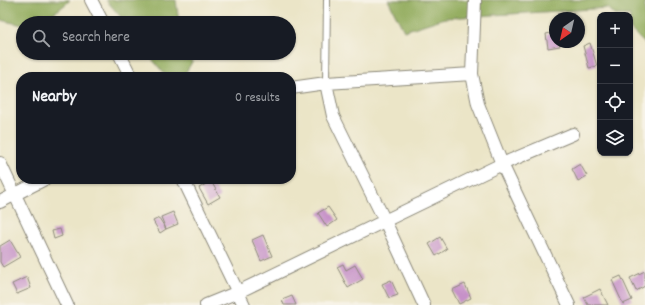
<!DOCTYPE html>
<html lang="en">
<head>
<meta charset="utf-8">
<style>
  body { margin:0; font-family:Dekko,sans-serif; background:#242831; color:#f1f3f6 }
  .controls { position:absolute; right:12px; top:12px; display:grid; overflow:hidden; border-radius:8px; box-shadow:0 1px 3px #0004 }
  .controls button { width:36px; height:36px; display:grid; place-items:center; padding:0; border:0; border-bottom:1px solid #363941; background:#171b24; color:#f1f3f6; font:20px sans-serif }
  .compass { position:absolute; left:549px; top:12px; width:36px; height:36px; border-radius:50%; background:#171b24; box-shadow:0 1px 3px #0004; rotate:214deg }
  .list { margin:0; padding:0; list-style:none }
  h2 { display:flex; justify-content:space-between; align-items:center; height:52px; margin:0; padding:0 16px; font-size:17px }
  h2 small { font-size:13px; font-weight:400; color:#9ea1a6 }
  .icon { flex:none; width:22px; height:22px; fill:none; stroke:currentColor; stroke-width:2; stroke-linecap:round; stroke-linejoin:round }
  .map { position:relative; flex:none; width:645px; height:305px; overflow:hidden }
  .search { position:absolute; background:#171b24; box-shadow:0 1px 3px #0004; left:16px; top:16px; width:280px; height:44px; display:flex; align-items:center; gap:10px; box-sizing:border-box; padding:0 14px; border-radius:22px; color:#9ea1a6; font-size:15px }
  .panel { position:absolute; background:#171b24; box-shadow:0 1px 3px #0004; left:16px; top:72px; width:280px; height:112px; border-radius:16px }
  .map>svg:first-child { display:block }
</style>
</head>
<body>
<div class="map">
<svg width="645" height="305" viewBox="0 0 645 305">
  <rect width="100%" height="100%" fill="#f7f3e8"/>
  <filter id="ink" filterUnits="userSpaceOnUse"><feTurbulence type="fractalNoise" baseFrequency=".025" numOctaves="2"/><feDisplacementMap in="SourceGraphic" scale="8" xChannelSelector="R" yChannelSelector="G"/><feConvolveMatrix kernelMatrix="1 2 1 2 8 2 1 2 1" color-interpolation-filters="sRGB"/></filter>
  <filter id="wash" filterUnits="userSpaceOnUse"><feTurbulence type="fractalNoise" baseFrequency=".012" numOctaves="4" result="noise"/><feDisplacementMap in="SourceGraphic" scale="16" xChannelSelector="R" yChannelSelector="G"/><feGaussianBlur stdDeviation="0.9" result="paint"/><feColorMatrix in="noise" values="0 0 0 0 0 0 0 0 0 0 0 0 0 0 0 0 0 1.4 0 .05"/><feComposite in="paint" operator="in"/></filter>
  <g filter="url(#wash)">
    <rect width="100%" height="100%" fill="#ebe5c7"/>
    <path fill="#91ab5c" stroke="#5e6b44" d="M0,0h70c-12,12 -30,23 -47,23v2l-23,-5z
      M106,0h70l3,23h-53z
      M388,0h257v44l-15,-15v-14h-15l-7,-7 -163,10 -41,13z
      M147,53h42l3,9 -9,15h-16z"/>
    <g id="blocks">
      <path fill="#c691c8" d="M555,32v10h4l1,4 -12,2 -2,-14z
        M590,43l7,23 -8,2 -6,-22z
        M580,164l7,12 -9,5 -6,-12z
        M211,181l9,16 -12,7 -9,-16z
        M328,207l9,13 -10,7 -9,-14z
        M173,212l5,12 -12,5 -5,-12z
        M159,218l7,11 -6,4 -7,-12z
        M60,229l2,7 -8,3 -2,-8z
        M263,235l9,21 -11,5 -9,-21z
        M440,237l7,12 -11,7 -7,-12z
        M10,240l10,17 -17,10 -3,-5v-16z
        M343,264l3,6 9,-5 8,14 -15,9 -11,-21z
        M645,271v15l-9,5 -6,-13z
        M621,276l11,24 -9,4 -11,-24z
        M27,277l4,11 -14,6 -5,-10z
        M391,280l7,15 -9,3 -7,-14z
        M465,284l6,14 -12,6 -7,-14z
        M600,289l8,16h-20l-4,-8z
        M292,296l4,9h-12l-2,-5z"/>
    </g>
  </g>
  <g filter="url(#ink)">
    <use href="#blocks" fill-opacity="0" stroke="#8b8879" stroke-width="1"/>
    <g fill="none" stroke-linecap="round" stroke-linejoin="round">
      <defs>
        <path id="service" d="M326,83l1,-83"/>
        <path id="minor" d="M91,0l12,23
          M475,0l-3,74 6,30 24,60 67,141
          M119,53l12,24
          M326,83l7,33 52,105 39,84
          M291,88l35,-5 146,-9
          M0,163l67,142
          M183,179l61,126
          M0,202l45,-23
          M206,305l32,-13 264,-128 71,-30"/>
      </defs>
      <use href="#service" stroke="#8b8879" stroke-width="8"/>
      <use href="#minor" stroke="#8b8879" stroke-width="14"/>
      <use href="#service" stroke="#fff" stroke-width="6"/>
      <use href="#minor" stroke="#fff" stroke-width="12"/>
    </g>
  </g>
</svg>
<div class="controls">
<button>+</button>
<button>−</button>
<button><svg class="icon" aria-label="locate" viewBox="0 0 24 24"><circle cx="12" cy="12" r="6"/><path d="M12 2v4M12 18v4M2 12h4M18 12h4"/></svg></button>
<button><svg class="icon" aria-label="layers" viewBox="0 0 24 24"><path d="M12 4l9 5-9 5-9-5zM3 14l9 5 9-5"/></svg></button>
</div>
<svg class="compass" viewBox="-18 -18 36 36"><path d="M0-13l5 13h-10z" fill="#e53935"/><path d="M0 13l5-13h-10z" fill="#9ea1a6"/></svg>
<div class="search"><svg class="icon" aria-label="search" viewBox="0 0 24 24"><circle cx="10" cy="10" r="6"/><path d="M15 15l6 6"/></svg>Search here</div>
<section class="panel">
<h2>Nearby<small>0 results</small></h2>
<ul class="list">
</ul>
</section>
</div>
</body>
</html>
